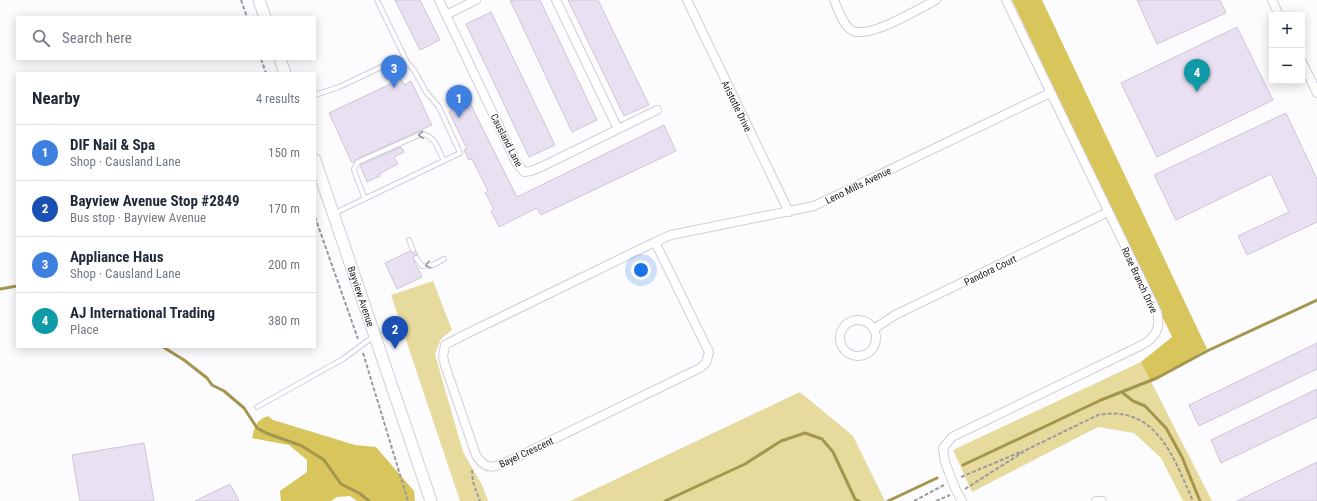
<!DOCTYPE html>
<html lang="en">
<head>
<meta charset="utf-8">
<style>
  body { margin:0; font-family:"Roboto Condensed",sans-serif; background:#f2f2f3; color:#1f2937 }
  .controls { position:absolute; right:12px; top:12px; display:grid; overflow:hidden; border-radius:0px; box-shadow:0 2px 10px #0003 }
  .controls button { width:36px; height:36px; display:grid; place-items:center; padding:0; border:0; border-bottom:1px solid #e0e1e3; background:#fff; color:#1f2937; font:20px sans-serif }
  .you { position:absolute; left:641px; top:270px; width:14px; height:14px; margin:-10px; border:3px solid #fff; border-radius:50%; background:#1a73e8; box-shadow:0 0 0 6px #1a73e833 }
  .badge { display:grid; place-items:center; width:26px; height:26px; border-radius:50%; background:#6e6531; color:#fff; font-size:13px; font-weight:700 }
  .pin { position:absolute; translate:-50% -33px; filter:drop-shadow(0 1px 2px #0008) }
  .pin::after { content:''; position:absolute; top:21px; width:14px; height:12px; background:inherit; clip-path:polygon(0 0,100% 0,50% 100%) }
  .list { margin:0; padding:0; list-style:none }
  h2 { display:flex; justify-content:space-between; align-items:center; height:52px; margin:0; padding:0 16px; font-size:17px }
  h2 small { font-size:13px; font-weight:400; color:#747a83 }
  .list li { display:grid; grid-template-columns:26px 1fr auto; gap:12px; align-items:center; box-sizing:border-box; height:56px; padding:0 16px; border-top:1px solid #e0e1e3 }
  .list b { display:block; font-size:15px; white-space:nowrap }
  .list p { margin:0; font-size:13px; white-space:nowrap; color:#747a83 }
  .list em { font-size:13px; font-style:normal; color:#747a83 }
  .icon { flex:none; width:22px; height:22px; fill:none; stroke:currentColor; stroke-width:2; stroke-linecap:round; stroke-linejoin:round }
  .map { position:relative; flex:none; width:1317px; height:501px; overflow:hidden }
  .search { position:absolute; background:#fff; box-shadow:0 2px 10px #0003; left:16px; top:16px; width:300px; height:44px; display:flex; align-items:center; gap:10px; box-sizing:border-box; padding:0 14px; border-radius:0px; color:#747a83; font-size:15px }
  .panel { position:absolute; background:#fff; box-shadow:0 2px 10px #0003; left:16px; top:72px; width:300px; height:276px; border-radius:0px }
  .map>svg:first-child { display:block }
</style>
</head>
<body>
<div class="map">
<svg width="1317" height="501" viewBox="0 0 1317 501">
  <rect width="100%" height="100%" fill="#fcfbfe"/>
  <path fill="#e6da9d" d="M433,281l19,49 -11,9 -6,15 28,98 19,33 6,16h-28l-69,-206z
    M1141,362l71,139h-29l-22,-43 -27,-25 -36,-6 -126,65 -19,-42z
    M800,392l53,44 32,65h-315z"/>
  <path fill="#d8c55c" d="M1012,0h30l165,349 -56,33 -10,-20 31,-25z
    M268,416l5,4 82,25 21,2 38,44 1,10h-58l-7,-5 -13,1 -6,4h-50l-1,-10 27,-19v-12l-18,-15 -37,-7c3,-12 4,-18 16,-22z"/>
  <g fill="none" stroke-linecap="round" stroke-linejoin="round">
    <path stroke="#a5964f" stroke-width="3" d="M0,289l17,-3
      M163,347l21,13 23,18 5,7 12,6 20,17 13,20 9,5 36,13 22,14 17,24 18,9 10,8
      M1123,393l10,8 12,5 21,22 16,29 18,44
      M963,465l138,-65 56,-22 50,-27 110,-51
      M665,501l80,-37 36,-23 24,-8 17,6 11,13 22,47 4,2
      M888,501l49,-23"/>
  </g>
  <path fill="#e9e1f2" stroke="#cec6d6" d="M395,0h25l20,40 -20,10z
    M510,0h30l57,120 -25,12z
    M568,0h30l51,105 -25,11z
    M1137,0h83l6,13 -69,31z
    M491,12l64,133 -26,12 -63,-133z
    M1237,27l36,73 -116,57 -36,-74z
    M401,79l3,6 7,-4 21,44 -75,34 -5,4 -23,-50z
    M469,101l48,96 147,-72 12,26 -135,64 -4,-7 -38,19 -8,-16 3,-2 -9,-16 3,-2 -16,-32 -3,1 -5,-10 3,-1 -18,-37z
    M1286,113l31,66v43l-70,33 -9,-19 51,-24 -18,-38 -95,46 -22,-45z
    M401,147l3,5 -10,5 4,7 -19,10 1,2 -13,6 -7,-17z
    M410,251l3,2 3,-2 2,4h-4l-1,4 9,18 -25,12 -12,-26z
    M1317,343v26l-118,57 -10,-21z
    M1317,389v28l-96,46 -10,-23z
    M144,443l10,58h-74l-8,-46z
    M1317,462v39h-80z
    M230,484l9,17h-44z"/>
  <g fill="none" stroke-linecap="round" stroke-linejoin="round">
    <defs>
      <path id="service" d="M315,95l24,-8 53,-25h15l-30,-62
        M365,199l-10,-26 -1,-4 4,-7 63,-28c14,1 17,15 23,27
        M333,214l127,-61 -21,-46 -13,-15 -12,-22 -7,-8
        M409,240l4,10
        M416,258l6,8 11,-1 11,-6
        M257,407l86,-48 31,-23"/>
      <path id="minor" d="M439,0l77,162 8,10 7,-1 10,-4 116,-57
        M556,0l62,129
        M687,0l102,212
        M834,0c4,9 9,26 19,31 19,7 65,-22 83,-31
        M1272,0l7,15
        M446,15l30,-15
        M1302,62l15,31
        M655,242l54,110 -3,11 -6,5 -191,93c-15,7 -23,10 -33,-6l-31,-90 -2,-8 2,-12 17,-9 193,-94 16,-7 143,-29 236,-113
        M840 338a18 18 0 1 1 36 0a18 18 0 1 1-36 0Z
        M874,329l21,-14 213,-103
        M945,462l-2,-14 9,-11 190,-92c14,-8 19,-17 15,-33l-151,-312
        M955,488l7,13
        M1096,501h6"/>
      <g id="secondary">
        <path d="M259,0l6,17"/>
        <path d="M280,59l5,14"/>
        <path id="s1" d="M315,160l116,341"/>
      </g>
    </defs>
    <use href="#service" stroke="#d3ccdc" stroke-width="6"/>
    <use href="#minor" stroke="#d3ccdc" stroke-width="10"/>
    <use href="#secondary" stroke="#d3ccdc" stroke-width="13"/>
    <path stroke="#9c9a9e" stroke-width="2" stroke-dasharray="4 2" stroke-linecap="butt" d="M241,0l6,17
      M261,59l5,14
      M315,217l43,122
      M363,353l45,148
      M472,470l1,12 7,19
      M961,477l62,-26
      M965,489l63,-40 70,-34c59,-11 76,44 95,86
      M914,501l30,-16
      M936,501l14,-6"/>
    <use href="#service" stroke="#fff" stroke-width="4"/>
    <use href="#minor" stroke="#fff" stroke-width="8"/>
    <use href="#secondary" stroke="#fff" stroke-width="11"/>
    <defs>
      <path id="minor-bridge" d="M945,462l10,26"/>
    </defs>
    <use href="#minor-bridge" stroke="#d3ccdc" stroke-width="10" stroke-linecap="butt"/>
    <use href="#minor-bridge" stroke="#fff" stroke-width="8"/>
  </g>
  <defs><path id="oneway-chevron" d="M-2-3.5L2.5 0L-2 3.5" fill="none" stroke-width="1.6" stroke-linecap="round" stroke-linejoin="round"/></defs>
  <g stroke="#99989b">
    <use href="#oneway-chevron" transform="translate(421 135) rotate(174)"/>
    <use href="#oneway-chevron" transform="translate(428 265) rotate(168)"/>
  </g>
  <g text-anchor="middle" stroke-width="3" stroke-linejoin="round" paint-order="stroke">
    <g font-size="10" fill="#1d1a20" stroke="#fff">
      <text transform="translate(737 106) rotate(64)" y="4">Aristotle Drive</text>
      <text transform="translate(507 140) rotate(63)" y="4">Causland Lane</text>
      <text transform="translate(858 185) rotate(-26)" y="4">Leno Mills Avenue</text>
      <text transform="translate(990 270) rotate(-26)" y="4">Pandora Court</text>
      <text transform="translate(1140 280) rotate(65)" y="4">Rose Branch Drive</text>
      <text dy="4" stroke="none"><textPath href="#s1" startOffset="144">Bayview Avenue</textPath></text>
      <text transform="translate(526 452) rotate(-25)" y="4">Bayel Crescent</text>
    </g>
  </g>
</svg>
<div class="controls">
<button>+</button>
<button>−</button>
</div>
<div class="you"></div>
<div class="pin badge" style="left:459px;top:118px;background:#3f7fe0">1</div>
<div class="pin badge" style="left:395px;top:349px;background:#1a4fb4">2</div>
<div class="pin badge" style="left:394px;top:88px;background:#3f7fe0">3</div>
<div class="pin badge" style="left:1197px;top:92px;background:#0f9aa8">4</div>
<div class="search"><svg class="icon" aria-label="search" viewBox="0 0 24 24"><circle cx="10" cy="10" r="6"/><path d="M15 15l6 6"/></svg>Search here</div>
<section class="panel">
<h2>Nearby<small>4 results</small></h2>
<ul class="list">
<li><span class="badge" style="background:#3f7fe0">1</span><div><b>DIF Nail &amp; Spa</b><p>Shop · Causland Lane</p></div><em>150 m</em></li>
<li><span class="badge" style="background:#1a4fb4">2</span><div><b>Bayview Avenue Stop #2849</b><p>Bus stop · Bayview Avenue</p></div><em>170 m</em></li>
<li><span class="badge" style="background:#3f7fe0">3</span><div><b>Appliance Haus</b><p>Shop · Causland Lane</p></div><em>200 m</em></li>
<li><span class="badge" style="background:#0f9aa8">4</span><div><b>AJ International Trading</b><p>Place</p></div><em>380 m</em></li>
</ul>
</section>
</div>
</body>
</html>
